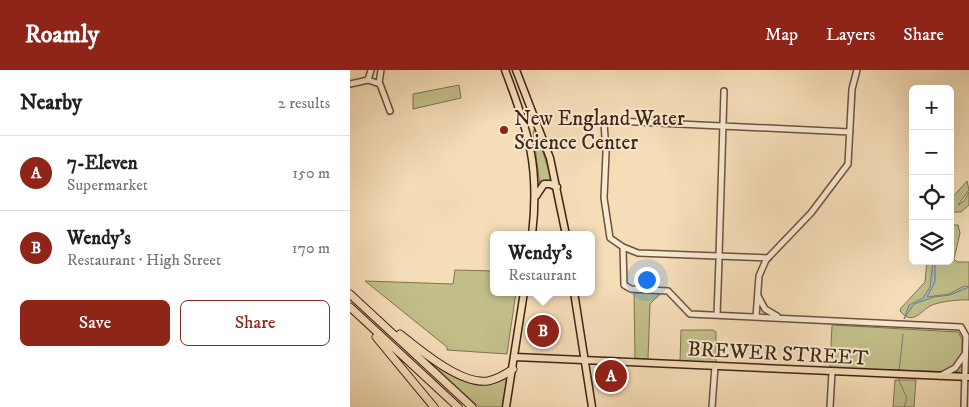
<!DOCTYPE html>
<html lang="en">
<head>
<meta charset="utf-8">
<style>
  body { margin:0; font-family:"IM FELL DW Pica",serif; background:#f6f6f6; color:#222 }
  .controls { position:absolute; right:15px; top:15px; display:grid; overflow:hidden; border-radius:8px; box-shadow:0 5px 20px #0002 }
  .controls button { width:45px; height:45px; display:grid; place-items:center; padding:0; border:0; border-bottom:1px solid #e0e0e0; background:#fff; color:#222; font:25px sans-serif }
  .you { position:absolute; left:296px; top:209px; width:18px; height:18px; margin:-12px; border:4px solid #fff; border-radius:50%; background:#1a73e8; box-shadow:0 0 0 8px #1a73e833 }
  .badge { display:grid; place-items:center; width:32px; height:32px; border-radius:50%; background:#8f2418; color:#fff; font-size:16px; font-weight:700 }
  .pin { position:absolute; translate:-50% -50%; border:2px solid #fff; box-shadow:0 1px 5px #0006 }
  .popup { position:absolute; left:140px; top:161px; width:105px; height:65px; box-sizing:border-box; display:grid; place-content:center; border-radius:8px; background:#fff; filter:drop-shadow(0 1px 4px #0005); font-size:16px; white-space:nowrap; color:#767676 }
  .popup b { font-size:19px; color:#222 }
  .popup::after { content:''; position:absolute; left:50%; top:100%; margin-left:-10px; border:10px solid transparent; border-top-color:#fff }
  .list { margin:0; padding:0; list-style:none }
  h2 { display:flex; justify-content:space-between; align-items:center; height:65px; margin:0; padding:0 20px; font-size:21px }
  h2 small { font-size:16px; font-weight:400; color:#767676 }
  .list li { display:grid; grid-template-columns:32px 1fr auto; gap:15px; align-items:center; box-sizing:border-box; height:75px; padding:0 20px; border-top:1px solid #e0e0e0 }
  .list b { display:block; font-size:19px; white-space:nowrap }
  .list p { margin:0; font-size:16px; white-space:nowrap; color:#767676 }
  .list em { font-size:16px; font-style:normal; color:#767676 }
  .actions { display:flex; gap:10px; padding:15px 20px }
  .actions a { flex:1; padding:11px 0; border:1px solid #8f2418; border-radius:8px; text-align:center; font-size:18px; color:#8f2418 }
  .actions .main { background:#8f2418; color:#fff }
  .icon { flex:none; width:28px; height:28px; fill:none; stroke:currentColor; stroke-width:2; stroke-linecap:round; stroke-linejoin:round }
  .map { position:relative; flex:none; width:619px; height:337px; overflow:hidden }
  header { display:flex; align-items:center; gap:30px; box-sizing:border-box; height:70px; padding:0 25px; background:#8f2418; color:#fff }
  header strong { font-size:24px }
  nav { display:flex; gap:28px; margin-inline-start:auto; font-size:18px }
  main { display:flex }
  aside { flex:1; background:#fff }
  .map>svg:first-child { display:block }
</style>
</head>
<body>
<header>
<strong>Roamly</strong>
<nav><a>Map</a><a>Layers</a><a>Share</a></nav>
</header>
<main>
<aside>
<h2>Nearby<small>2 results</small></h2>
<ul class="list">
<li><span class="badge">A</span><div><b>7-Eleven</b><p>Supermarket</p></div><em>150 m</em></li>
<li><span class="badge">B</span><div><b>Wendy's</b><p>Restaurant · High Street</p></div><em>170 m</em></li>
</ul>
<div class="actions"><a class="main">Save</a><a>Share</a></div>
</aside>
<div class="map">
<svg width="619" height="337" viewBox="0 0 619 337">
  <rect width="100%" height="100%" fill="#f5ddb8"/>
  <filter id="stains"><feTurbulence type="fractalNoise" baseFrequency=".004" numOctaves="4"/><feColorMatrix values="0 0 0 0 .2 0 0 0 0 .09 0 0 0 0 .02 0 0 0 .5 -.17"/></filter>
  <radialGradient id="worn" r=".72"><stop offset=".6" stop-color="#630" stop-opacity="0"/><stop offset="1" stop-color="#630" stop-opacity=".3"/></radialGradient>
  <path fill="#c2bf8a" stroke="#807250" d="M109,15l2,13 -48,11v-15z
    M185,58l17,52 -12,5 -7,-53z
    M617,111l2,9 -11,15 6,-4 5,-9v13l-8,7h-11v-12z
    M600,155h8l2,8 -6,26 3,3h12v38c-8,-1 -33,2 -39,6 -10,6 -18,20 -30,5l1,-3 24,-26 2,-21h23z
    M105,200l39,1v21h22l-9,62 -60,-4v-3l-82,-66 88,3z
    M284,223l26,1 -10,10 -2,55 -13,-1z
    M482,255l126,7 4,7v31l-4,2 -128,-4z
    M331,260h32l3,2v32l-36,-3z
    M79,291l62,23 17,-8 -6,31h-23z
    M545,310h21l-2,27h-21z"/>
  <path fill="#9fbab8" stroke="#797e77" d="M583,191h2v21l-8,15 22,-3 15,-8 5,1 -19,8 -16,2 -20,7 -10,15 5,-14 14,-7 7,-11z"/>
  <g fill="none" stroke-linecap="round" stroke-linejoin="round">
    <path stroke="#797e77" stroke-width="1" d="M549,302l4,-38
      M549,306v5l8,17 -3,9"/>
    <defs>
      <path id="minor" d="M18,10l3,-10
        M29,13l2,-13
        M0,14l18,-4 12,4 10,27
        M266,51l234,11
        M254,52l2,31 -2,45 6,40 13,9 1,38 7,4 37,2 22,23 271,13 5,9 -2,71
        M273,177l15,6 130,5
        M369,186l5,-165
        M408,226l7,13 12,7
        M367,245l2,-55
        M406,247l3,-41 7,-16 45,-47 37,-49 4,-75 5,-19
        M590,306l15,-8 10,-14
        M362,337l3,-41
        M480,337l2,-35"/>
      <path id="major" d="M155,0c24,63 35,97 27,165
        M166,0l34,88 16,77
        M186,126l8,-12h6l7,3
        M224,222l18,115
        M165,287l454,20
        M156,337l18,-115"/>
      <path id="highway" d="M0,224l122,113
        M0,237l108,100
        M50,264c20,16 61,51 88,47 9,-2 18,-7 25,-12
        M26,267l58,70"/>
    </defs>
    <use href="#minor" stroke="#6c523e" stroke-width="8"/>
    <use href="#major" stroke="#3f2416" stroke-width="9"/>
    <use href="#highway" stroke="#3f2416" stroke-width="9"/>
    <use href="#minor" stroke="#f8e9d1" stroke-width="5"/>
    <use href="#major" stroke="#f5ddb8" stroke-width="6"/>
    <use href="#highway" stroke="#f5ddb8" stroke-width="7"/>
  </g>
  <circle fill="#8f2418" stroke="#f8e9d1" stroke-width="2" cx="154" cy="60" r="5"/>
  <g text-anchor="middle" stroke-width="4" stroke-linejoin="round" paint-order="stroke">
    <g font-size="21" fill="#3f2416" stroke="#f8e9d1" text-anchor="start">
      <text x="164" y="55">New England Water<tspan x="164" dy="24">Science Center</tspan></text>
    </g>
    <g font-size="21" fill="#3f2416" stroke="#f8e9d1">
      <text transform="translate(428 283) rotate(3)" y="7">BREWER STREET</text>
    </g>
  </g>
  <rect width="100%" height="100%" filter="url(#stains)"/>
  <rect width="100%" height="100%" fill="url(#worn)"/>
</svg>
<div class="controls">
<button>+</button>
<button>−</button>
<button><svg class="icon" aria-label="locate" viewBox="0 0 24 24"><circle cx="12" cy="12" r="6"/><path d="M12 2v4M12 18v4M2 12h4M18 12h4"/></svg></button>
<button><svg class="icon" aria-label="layers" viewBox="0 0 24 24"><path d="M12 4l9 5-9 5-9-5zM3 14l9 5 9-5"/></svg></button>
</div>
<div class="you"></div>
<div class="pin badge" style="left:261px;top:306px">A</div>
<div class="pin badge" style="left:193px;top:261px">B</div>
<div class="popup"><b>Wendy's</b>Restaurant</div>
</div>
</main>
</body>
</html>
